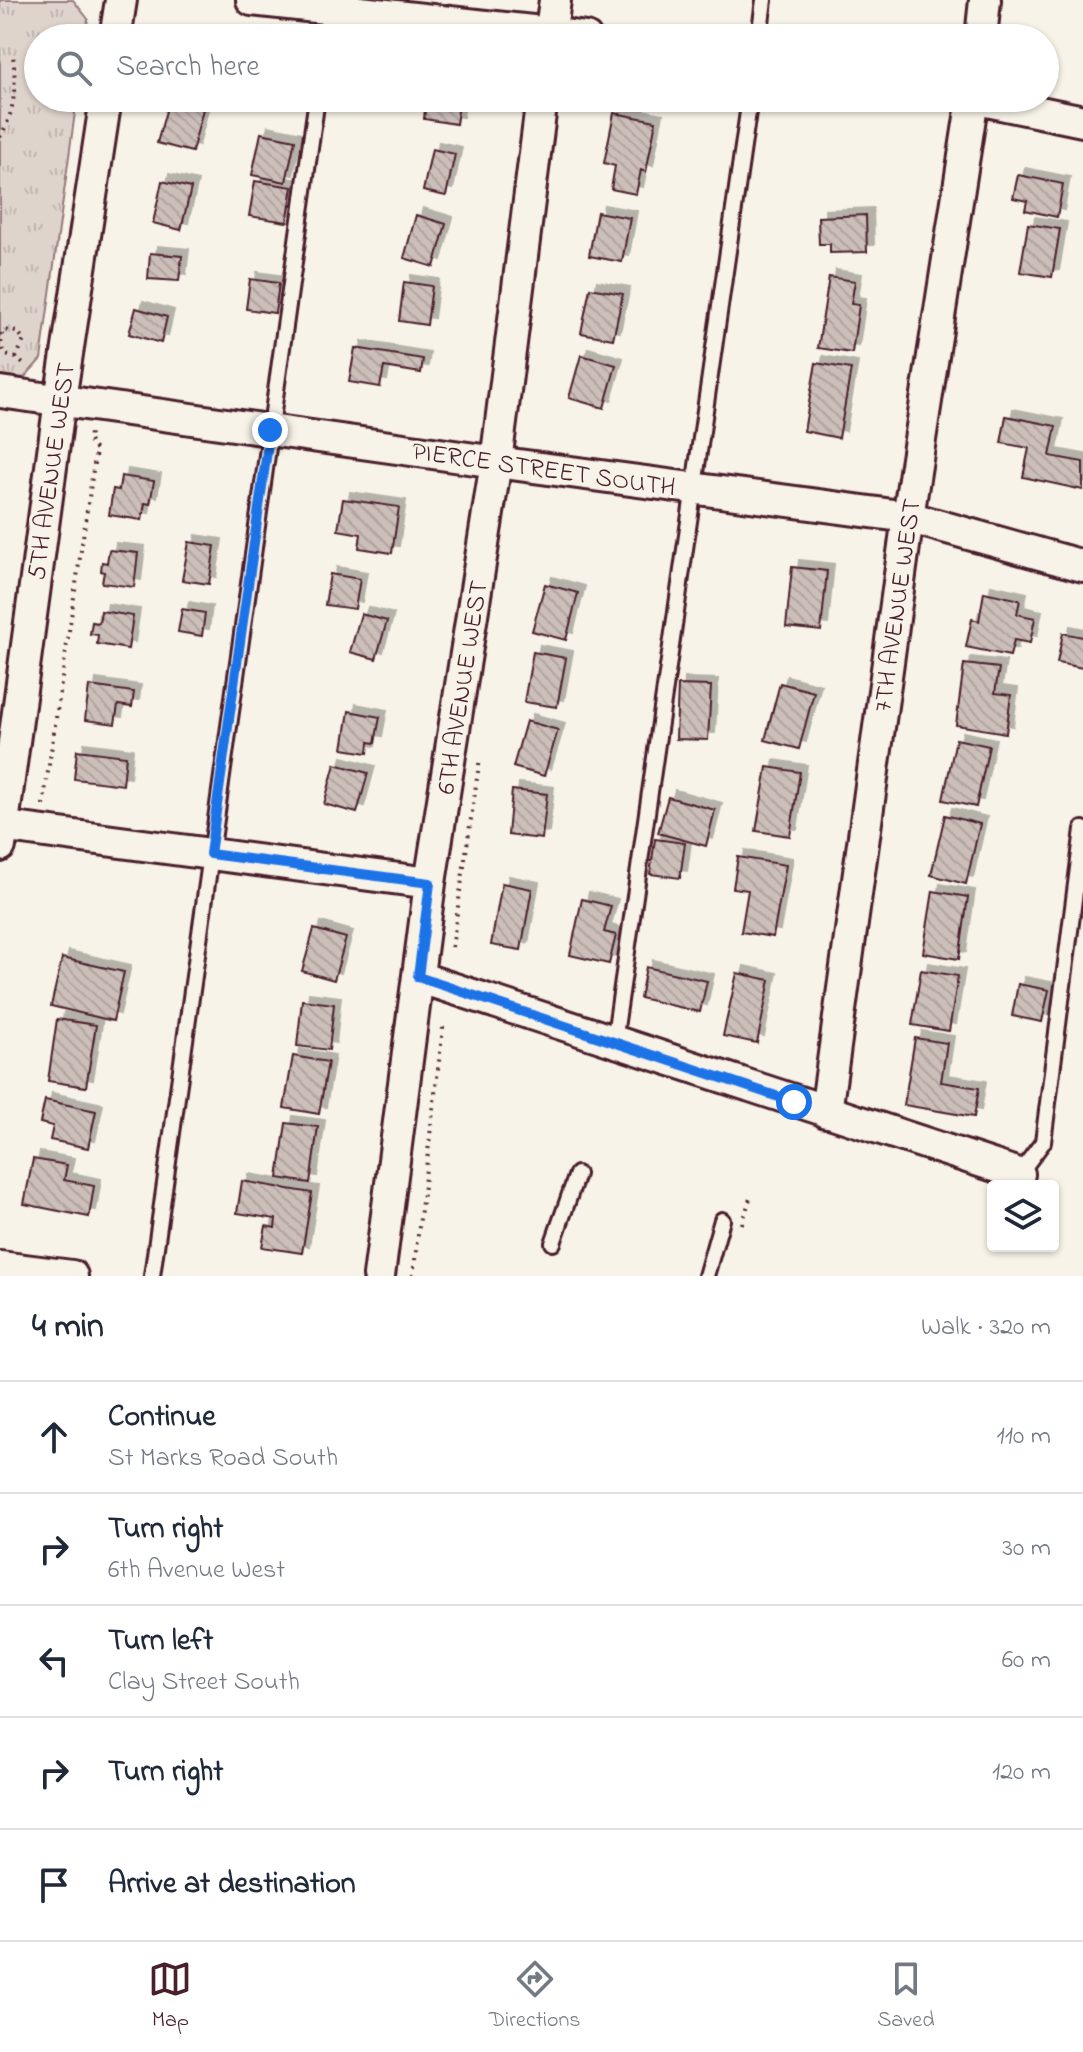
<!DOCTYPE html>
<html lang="en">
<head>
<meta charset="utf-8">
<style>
  body { margin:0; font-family:"Indie Flower",sans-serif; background:#f6f6f7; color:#1f2937 }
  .controls { position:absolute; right:24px; bottom:24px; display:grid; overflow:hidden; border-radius:8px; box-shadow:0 2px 6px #0004 }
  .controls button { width:72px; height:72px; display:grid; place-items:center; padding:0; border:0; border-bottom:2px solid #e0e1e3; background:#fff; color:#1f2937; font:40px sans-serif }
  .stop { position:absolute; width:24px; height:24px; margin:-18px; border:6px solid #1a73e8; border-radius:50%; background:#fff }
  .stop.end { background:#1a73e8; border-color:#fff; box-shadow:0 2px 8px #0008 }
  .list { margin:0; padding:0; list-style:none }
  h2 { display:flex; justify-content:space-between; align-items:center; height:104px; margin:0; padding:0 32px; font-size:34px }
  h2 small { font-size:26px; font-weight:400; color:#747a83 }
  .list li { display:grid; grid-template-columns:52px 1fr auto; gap:24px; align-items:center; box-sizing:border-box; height:112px; padding:0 32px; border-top:2px solid #e0e1e3 }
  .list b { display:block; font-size:30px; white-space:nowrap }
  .list p { margin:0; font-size:26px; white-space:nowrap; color:#747a83 }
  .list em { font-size:26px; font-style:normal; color:#747a83 }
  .icon { flex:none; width:44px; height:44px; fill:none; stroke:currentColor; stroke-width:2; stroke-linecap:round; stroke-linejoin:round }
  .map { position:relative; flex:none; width:1083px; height:1276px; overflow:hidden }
  .search { position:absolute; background:#fff; box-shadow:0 2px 6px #0004; left:24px; right:24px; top:24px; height:88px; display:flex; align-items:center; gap:20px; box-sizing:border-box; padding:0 28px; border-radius:44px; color:#747a83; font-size:30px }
  .sheet { height:664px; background:#fff }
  nav { display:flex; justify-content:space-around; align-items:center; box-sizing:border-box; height:112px; border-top:2px solid #e0e1e3; background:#fff; font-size:22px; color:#747a83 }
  nav a { display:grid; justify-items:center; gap:4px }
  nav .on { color:#4a1f2b }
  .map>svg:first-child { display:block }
</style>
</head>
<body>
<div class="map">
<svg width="1083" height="1276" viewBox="0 0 1083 1276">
  <defs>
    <pattern id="park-tufts" width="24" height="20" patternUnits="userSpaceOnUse" patternTransform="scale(2)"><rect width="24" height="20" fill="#ded4cc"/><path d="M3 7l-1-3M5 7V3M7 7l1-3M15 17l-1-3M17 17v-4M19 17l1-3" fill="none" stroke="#c0b6af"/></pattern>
    <pattern id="building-back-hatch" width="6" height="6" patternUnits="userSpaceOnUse" patternTransform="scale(2)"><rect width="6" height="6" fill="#ccbfb9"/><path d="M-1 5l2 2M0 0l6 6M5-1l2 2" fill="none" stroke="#b1a49f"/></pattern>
    <filter id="shadow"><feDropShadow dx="7" dy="-7" stdDeviation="0" flood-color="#0004"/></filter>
  </defs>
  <rect width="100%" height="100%" fill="#f7f3e8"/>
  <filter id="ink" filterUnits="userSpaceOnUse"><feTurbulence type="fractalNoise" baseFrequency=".0125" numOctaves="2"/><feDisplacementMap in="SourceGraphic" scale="16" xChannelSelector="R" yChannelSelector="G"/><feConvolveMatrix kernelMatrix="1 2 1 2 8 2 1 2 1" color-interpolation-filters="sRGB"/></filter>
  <g filter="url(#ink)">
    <path fill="url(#park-tufts)" stroke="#947a7c" stroke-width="2" d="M0,0h73l15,19 -3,19h-47v60h39l-36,261 -17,19 -24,-3z"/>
    <path fill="url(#building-back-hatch)" stroke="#4a1f2b" stroke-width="2" filter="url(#shadow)" d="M415,98h45l-4,26 -32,-5 2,-19z
      M169,100l34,9 -11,43 -35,-9z
      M614,113l42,8 -10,51 -5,-2 -5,24 -25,-5 4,-23 -11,-3z
      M261,133l34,7 -9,42 -34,-7z
      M432,149l23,5 -9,42 -23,-5z
      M1018,175l45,9 -6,33 -32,-7 2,-9 -14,-3z
      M162,181l29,7 -10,42 -28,-7z
      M255,181l38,6 -6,35 -38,-6z
      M597,212l33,6 -8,44 -33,-6z
      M416,215l30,9 -12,43 -30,-9z
      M866,215l1,37 -37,1v-9h-11l-1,-27z
      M1028,224l32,5 -8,48 -32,-5z
      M150,253l32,3 -3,25 -31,-2z
      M829,277l26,4 -4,23 8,1 -7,48 -34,-5z
      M250,279l29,4 -4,30 -29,-4z
      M404,282l28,4 -5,39 -28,-4z
      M590,288l33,6 -10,45 -32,-6z
      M136,308l31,9 -6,26 -32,-9z
      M355,348l68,11 -2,14 -37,-6 -4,20 -31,-5z
      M581,355l35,10 -12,43 -35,-10z
      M816,363l35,6 -12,69 -35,-7z
      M1006,416l50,10 -6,30 33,6v28l-60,-13 6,-29 -28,-5z
      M121,476l33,5 -4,23 -5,-1 -3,17 -33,-5 4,-26 6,1z
      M343,499l56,8 -7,46 -33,-5 2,-14 -23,-4z
      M189,542l26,4 -6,38 -27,-4z
      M109,550l29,3 -4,34 -32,-4 2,-11 -3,-1 1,-9 5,1z
      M792,567l35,4 -6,60 -35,-4z
      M330,574l30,5 -5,30 -30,-4z
      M545,584l33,9 -12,47 -34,-9z
      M984,592l36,8 -3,14 18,4 -5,25 -16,-3 -4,16 -44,-9 6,-28 7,2z
      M182,609l23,4 -3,23 -24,-4z
      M101,611l32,5 -5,33 -31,-5 1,-9 -8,-1 2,-12 7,1z
      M361,614l26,7 -11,38 -26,-7z
      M1063,633l20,4v31l-26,-5z
      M533,652l33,6 -9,49 -33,-5z
      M964,664l35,4 -4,25 16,2 -5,38 -50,-8z
      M780,683l34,9 -15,57 -34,-9z
      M678,685l33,1 -3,54 -32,-1z
      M89,686l45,6 -2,15 -14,-2 -3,19 -30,-4z
      M349,711l31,6 -5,26 -6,-1 -1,11 -25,-4z
      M526,721l32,9 -14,46 -31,-9z
      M956,739l33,7 -13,61 -33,-7z
      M77,750l49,6 -3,29 -49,-6z
      M335,764l33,9 -11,40 -33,-9z
      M767,767l33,5 -10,64 -34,-5z
      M512,790l35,4 -5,45 -34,-4z
      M668,797l47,13 -9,36 -48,-13z
      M945,815l35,9 -14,60 -35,-9z
      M655,839l30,4 -5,35 -30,-4z
      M738,857l48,8 -13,72 -32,-5 7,-42 -15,-2z
      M502,883l30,6 -11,61 -30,-5z
      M933,891l35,6 -9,62 -36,-6z
      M582,899l29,7 -7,26 12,3 -7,29 -39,-9z
      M314,929l32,9 -12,42 -32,-9z
      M62,958l62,14 -11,49 -62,-15z
      M646,967l61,14 -7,31 -60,-14z
      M921,970l37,6 -9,55 -37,-6z
      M737,973l33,7 -13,63 -34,-7z
      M1018,984l31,6 -7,32 -30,-6z
      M302,1000l32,4 -5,46 -32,-4z
      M57,1019l39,6 -10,62 -38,-6z
      M915,1038l32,5 -6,39 38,6 -5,29 -70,-12z
      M293,1056l35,6 -9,52 -35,-6z
      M45,1100l51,11 -8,37 -38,-8 3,-14 -13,-3z
      M286,1123l32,4 -8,56 -32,-5z
      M33,1159l34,6 -3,15 30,6 -5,31 -65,-13z
      M242,1181l70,12 -10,60 -40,-6 4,-21 9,2 1,-9 -39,-6z"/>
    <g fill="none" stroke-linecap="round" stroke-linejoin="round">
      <defs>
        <path id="lane" d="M325,38l5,-31
          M759,38l5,-38
          M614,1042l136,-944
          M1019,1174l24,-32 40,-313
          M553,1243l24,-69
          M152,1276l165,-1178
          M706,1276l16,-56"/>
        <path id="street" d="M252,0l299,33 35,5
          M115,38l6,-38
          M550,38l5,-38
          M981,38l4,-38
          M972,98l111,23
          M0,392l496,70 412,55 175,49
          M0,826l430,57
          M0,846l60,-446 46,-302
          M418,977l601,197
          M826,1112l82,-595 65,-419
          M0,1267l72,9
          M379,1276l51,-393 66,-421 46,-364"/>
      </defs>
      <use href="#lane" stroke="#4a1f2b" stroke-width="20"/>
      <use href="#street" stroke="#4a1f2b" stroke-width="36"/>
      <path stroke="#4a1f2b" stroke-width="4" stroke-dasharray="2 6" stroke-linecap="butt" d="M0,137c16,-26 16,-53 13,-82
        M16,358l8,-18 -6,-8 -15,-2c-3,10 -2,16 3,25l10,3 11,9
        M43,805l53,-355 -7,-9 1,-9
        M452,947l28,-189
        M742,1224l9,-29
        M413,1276l30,-248 -2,-3"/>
      <use href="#lane" stroke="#f7f3e8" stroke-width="14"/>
      <use href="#street" stroke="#f7f3e8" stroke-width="30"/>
    </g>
  </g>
  <g fill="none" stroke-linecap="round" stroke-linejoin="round" filter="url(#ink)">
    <path stroke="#1a73e8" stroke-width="10" d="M270,430l-60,424 220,29 -12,94 376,125"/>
  </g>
  <g text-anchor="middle" stroke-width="6" stroke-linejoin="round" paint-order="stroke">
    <g font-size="26" fill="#4a1f2b" stroke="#f7f3e8">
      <text transform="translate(544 468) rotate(8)" y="9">PIERCE STREET SOUTH</text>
      <text transform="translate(50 471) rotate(-82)" y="9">5TH AVENUE WEST</text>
      <text transform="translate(896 605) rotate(-82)" y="9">7TH AVENUE WEST</text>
      <text transform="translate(461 687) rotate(-81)" y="9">6TH AVENUE WEST</text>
    </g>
  </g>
</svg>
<div class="controls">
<button><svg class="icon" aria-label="layers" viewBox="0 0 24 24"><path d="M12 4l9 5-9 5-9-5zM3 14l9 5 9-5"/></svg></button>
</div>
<div class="stop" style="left:794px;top:1102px"></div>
<div class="stop end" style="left:270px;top:430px"></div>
<div class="search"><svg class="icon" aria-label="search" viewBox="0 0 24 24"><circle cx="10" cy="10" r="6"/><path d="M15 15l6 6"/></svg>Search here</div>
</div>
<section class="sheet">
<h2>4 min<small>Walk · 320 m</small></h2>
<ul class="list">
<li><svg class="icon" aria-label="ahead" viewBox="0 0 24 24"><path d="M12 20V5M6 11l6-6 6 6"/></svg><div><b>Continue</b><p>St Marks Road South</p></div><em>110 m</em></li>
<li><svg class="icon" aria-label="right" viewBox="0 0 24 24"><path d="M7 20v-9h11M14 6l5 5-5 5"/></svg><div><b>Turn right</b><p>6th Avenue West</p></div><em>30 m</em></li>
<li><svg class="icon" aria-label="left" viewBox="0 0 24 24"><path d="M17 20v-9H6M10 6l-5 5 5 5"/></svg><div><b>Turn left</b><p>Clay Street South</p></div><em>60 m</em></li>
<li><svg class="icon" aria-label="right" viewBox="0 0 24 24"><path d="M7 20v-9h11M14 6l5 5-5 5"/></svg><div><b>Turn right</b></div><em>120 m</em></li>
<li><svg class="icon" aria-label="arrive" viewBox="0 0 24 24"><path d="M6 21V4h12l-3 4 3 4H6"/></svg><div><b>Arrive at destination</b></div></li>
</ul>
</section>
<nav>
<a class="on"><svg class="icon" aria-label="map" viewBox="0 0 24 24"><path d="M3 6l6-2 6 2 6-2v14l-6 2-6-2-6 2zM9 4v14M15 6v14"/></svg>Map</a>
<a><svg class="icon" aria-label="directions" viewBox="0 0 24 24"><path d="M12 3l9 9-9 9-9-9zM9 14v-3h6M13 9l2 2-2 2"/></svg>Directions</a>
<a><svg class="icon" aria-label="saved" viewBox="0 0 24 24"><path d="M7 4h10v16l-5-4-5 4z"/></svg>Saved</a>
</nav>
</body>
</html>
